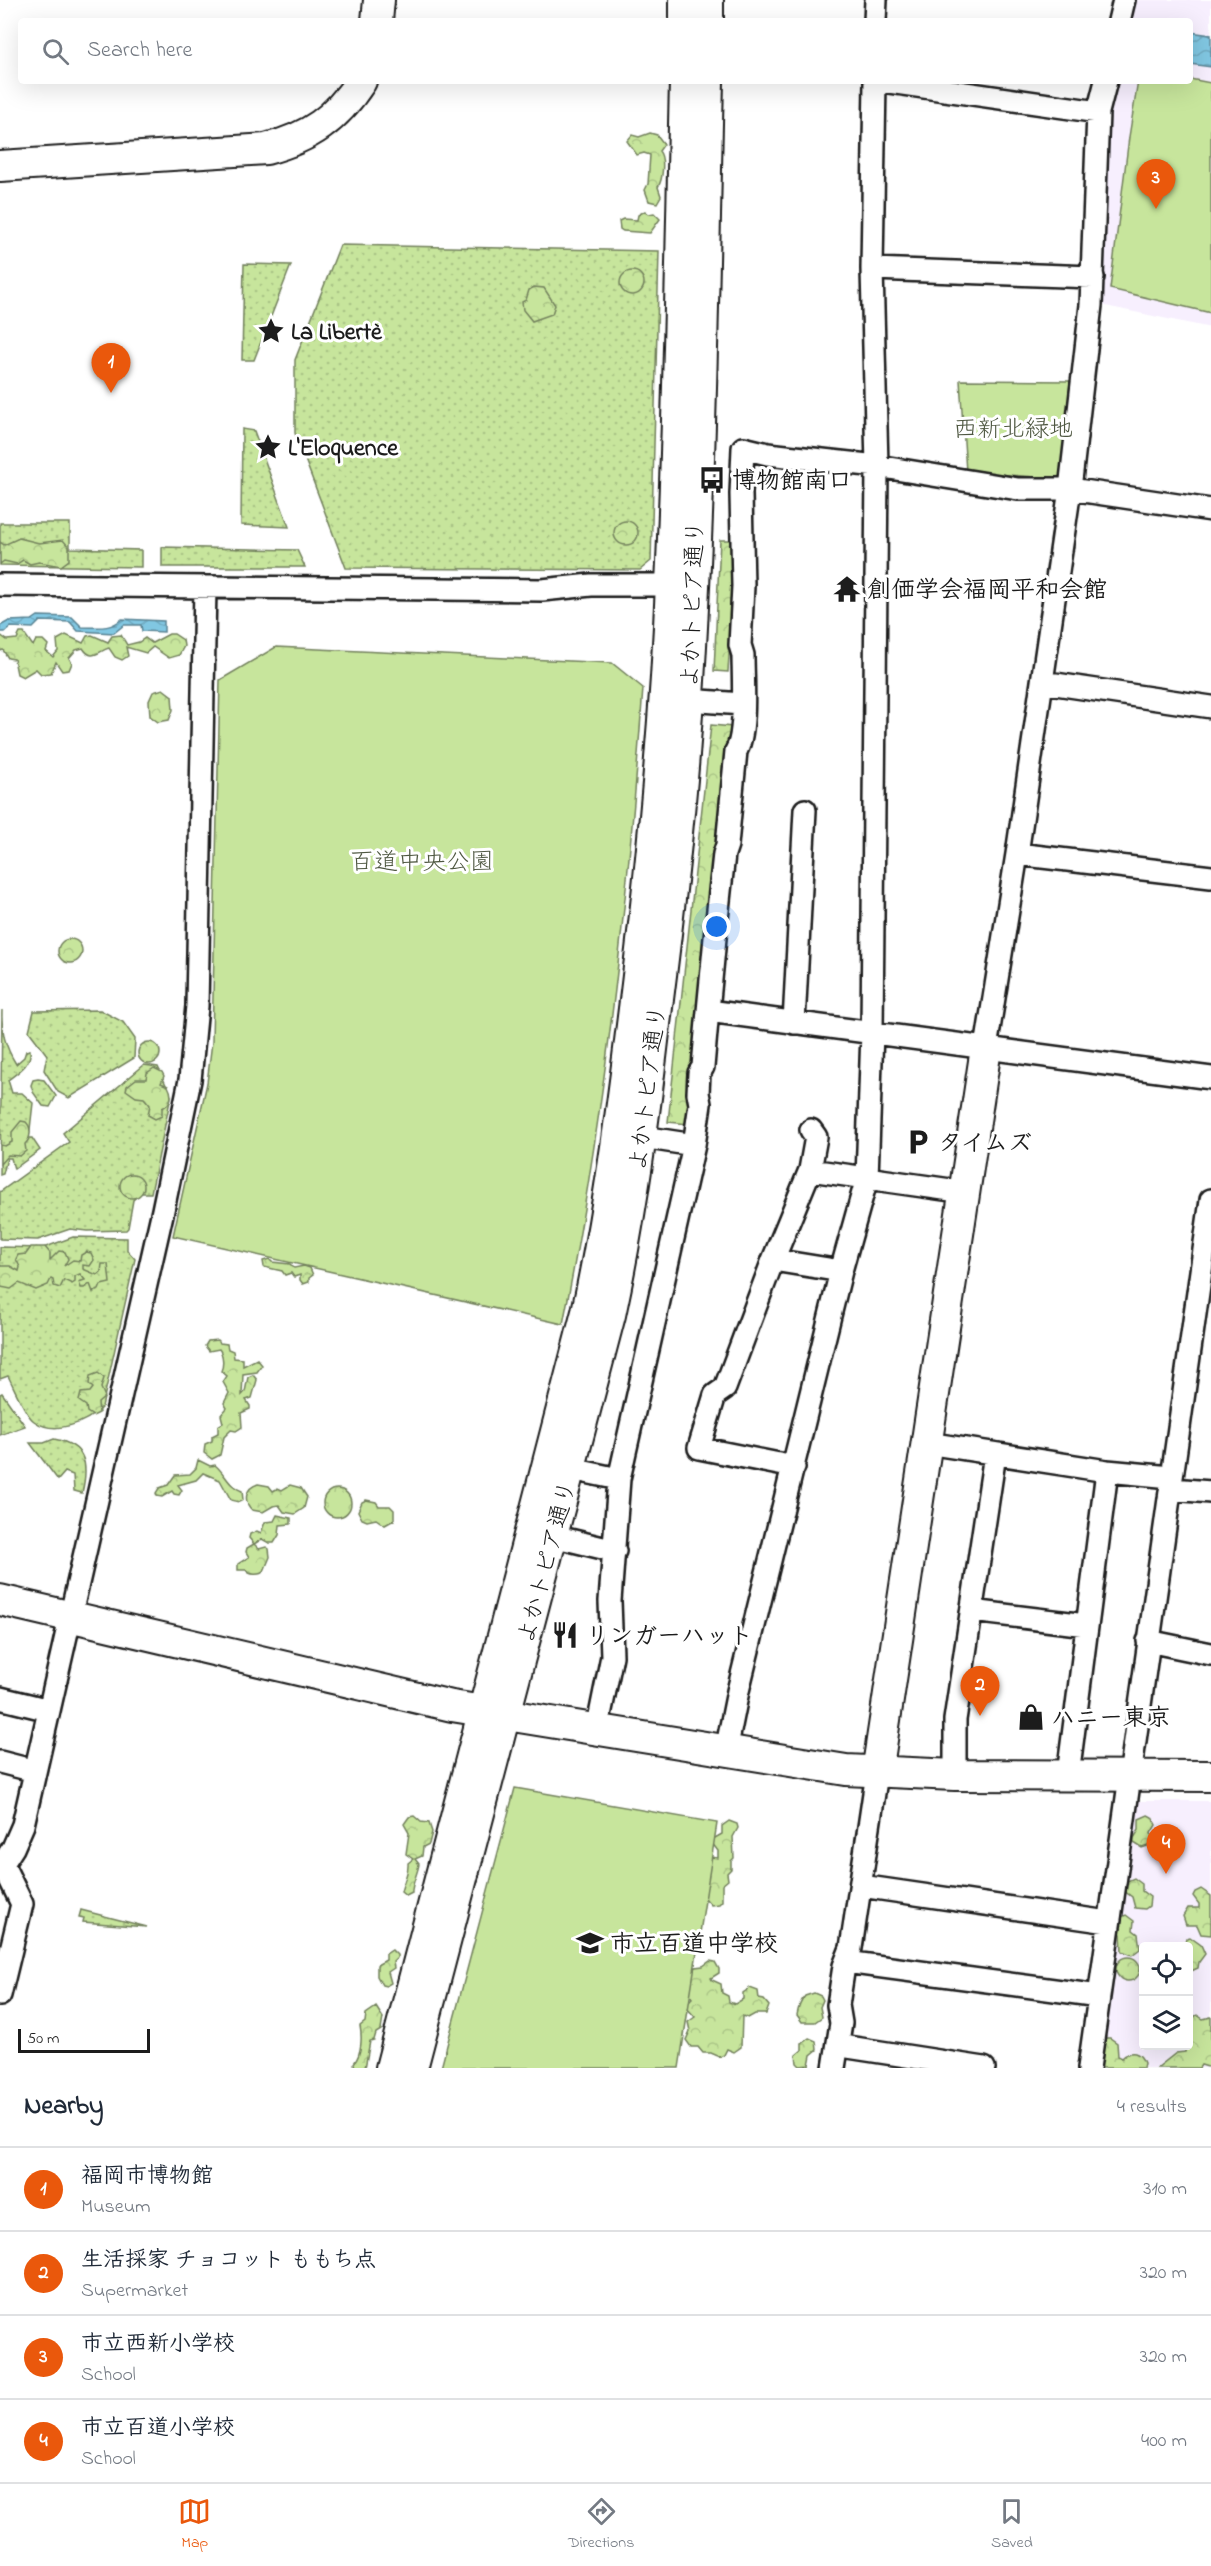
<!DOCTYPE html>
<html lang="en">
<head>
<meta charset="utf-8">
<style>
  body { margin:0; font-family:"Indie Flower","Klee One",sans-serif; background:#f6f6f7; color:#1f2937 }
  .controls { position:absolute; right:18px; bottom:18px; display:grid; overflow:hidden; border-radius:6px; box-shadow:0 6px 24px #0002 }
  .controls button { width:54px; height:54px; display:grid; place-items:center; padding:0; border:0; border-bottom:2px solid #e0e1e3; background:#fff; color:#1f2937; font:30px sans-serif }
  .scale { position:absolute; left:18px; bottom:15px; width:132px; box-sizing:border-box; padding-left:6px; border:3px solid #1c1c1c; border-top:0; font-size:16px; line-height:21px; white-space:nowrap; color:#1c1c1c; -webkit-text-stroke:4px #fff; paint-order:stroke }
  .you { position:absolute; left:717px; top:927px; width:21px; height:21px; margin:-15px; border:4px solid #fff; border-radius:50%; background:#1a73e8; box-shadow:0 0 0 9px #1a73e833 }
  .badge { display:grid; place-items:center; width:39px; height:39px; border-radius:50%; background:#ea580c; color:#fff; font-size:20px; font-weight:700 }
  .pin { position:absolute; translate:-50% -50px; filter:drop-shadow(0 2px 3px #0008) }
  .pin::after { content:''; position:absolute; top:32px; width:21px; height:18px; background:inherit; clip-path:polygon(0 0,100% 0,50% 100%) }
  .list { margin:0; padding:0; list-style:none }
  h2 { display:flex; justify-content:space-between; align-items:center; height:78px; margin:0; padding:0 24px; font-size:26px }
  h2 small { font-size:20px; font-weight:400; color:#747a83 }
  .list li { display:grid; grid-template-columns:39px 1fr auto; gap:18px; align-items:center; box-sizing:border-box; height:84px; padding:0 24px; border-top:2px solid #e0e1e3 }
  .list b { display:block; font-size:22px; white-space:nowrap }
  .list p { margin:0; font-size:20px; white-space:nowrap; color:#747a83 }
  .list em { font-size:20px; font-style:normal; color:#747a83 }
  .icon { flex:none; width:33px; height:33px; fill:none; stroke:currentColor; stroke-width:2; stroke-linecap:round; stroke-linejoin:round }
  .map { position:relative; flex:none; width:1211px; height:2068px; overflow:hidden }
  .search { position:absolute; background:#fff; box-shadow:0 6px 24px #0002; left:18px; right:18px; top:18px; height:66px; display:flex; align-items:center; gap:15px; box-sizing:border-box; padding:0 21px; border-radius:6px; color:#747a83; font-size:22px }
  .sheet { height:414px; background:#fff }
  nav { display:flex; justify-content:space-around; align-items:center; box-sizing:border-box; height:84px; border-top:2px solid #e0e1e3; background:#fff; font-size:16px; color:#747a83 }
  nav a { display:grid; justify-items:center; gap:3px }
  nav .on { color:#ea580c }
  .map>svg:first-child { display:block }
</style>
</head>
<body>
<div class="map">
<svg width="1211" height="2068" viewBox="0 0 1211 2068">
  <defs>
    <pattern id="grass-dots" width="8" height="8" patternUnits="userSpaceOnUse" patternTransform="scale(1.5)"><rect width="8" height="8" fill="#c7e59c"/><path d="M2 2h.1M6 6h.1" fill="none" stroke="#aac486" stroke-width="1.8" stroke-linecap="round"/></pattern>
    <pattern id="forest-crowns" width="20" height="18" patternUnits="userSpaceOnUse" patternTransform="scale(1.5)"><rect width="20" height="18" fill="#c7e59c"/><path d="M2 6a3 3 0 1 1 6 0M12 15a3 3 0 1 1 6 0" fill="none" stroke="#aac486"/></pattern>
    <pattern id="water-waves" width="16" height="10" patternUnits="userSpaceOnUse" patternTransform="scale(1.5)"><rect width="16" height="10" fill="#81c7e2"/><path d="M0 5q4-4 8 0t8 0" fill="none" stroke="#6faac1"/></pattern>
  </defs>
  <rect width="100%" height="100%" fill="#fff"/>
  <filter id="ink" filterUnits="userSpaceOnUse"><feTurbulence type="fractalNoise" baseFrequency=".0167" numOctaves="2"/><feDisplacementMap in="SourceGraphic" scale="12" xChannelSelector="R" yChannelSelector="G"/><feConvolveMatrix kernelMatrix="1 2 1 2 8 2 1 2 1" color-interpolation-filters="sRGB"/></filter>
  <g filter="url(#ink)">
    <path fill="#f7effe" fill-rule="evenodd" d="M1131,0h80v328l-115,-24 11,-191 7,-32h76v-60h-64z
      M1132,1801h79v267h-116zM1144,1946h44v100h-44z"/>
    <path fill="url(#grass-dots)" stroke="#72805c" stroke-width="1.5" d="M340,245l319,6 -8,310 -11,9 -294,-2 -51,-135v-73z
      M244,264l47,1 -37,95h-12z
      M242,429l12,2 35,96 -48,-2z
      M0,523h70v25l71,2v17l-141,-2z
      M162,547l135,3 8,17h-143z
      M2,1010c-1,21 3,36 14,54l8,-7 2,-6 4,-1c2,14 -12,22 -22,30l4,13h10l11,10 -4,35h3l8,12 -26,19 -3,-11h-4l-4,16 -3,1z
      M100,1010l23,12 12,17 -1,19 -65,40 -11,-6 -14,-22 3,-15 -18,-24 5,-20z
      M144,1065l14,2 13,29 -20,97h-10l-8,7 -5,28 -2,2 -39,1 -17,-2 -32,11 -38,-1v-47l69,-50 -6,-9z
      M38,1079l6,1 12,16 -6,11 -7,-1 -10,-14 -2,-7 2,-5z
      M73,1237l54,1v12l8,9 -33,148c-15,16 -48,29 -68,14 -9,-6 -20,-34 -26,-45l-8,3v-132l43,1z
      M2,1393l23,33 -25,9v-41z
      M54,1439c32,6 35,25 28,54l-8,-2 -1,-16 -8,-3 -7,8 -28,-37h14z
      M81,1910l66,17 -64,-5 1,-4 -5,-1z"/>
    <path fill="url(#forest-crowns)" stroke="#72805c" stroke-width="1.5" d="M650,133l7,2 7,9 -5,7c6,7 4,28 -1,36l3,9 -4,7 -8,-2 -4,-11 3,-6 2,-29 -6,-2 -7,2 -10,-14 5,-6 7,2z
      M645,211l4,3 5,-1 6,6 -10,14 -27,-2 -3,-2 -1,-8 4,-2 14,1 1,-5z
      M620 283a12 12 0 1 1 24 0a12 12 0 1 1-24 0Z
      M534,287l10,1 11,17 -3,9 -20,7 -9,-11 -1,-8 4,-2 3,-10z
      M614 533a12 12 0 1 1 24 0a12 12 0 1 1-24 0Z
      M19,538l20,5 24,-3 6,7v13l-8,6 -22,-4 -9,2 -7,-4 -6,4 -13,-3 -4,3v-22l4,3z
      M720,540h16l-8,132 -14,-1z
      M20,633h4l9,13 3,-6h7l5,5 -2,6 7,6 5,-6 -1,-11 9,-5 17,8 4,-7 5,-1 16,7 4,-6 9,-1 6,10 12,-3 6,-4 7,5 17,-9h5l9,6 1,6 -5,9 -10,3 -16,-11 -7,6 -20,-6 2,9 -6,4 -7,-3 -6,-9c-11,3 -17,14 -26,0l-7,2 -7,8 3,5 -3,7 -7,1 -6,-9 -5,11 -10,1 -5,-5 -13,8 -6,-3 -3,-15 -6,-1 -5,-8 -3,1v-16l7,5 10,-1z
      M163,689l9,7 1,14 -4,10 -11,2 -8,-6 -1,-15 4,-9z
      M711,725l22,2 -44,397 -21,-2z
      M58 951a12 12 0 1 1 24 0a12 12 0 1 1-24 0Z
      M138 1053a11 11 0 1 1 22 0a11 11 0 1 1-22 0Z
      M154,1068l8,4 2,4 -3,7 7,3c5,9 4,18 -6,22v8l-7,3 -7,-4 2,-10 -6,-7 -8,-1 -10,-7 1,-4 9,-7h10l1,-6z
      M21,1121l5,1c6,6 5,17 -1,22l1,7 -6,5 -12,-1 -8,9v-19l5,1 7,-4v-10z
      M120 1186a12 12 0 1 1 24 0a12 12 0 1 1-24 0Z
      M31,1247h14l5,6v7l9,-9 6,1 3,7 -4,7 9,-6 7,1 1,-6 5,-3 5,1 3,7 -4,6 -7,-1v4l14,6 4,-3 1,-8h6l2,19 -9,2 -2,5 -6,2 -3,-8 -6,4h-3l-2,-6 6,-2 -5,-6 -5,2v6l-3,2 -8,-4 -4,8 -6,-2 -1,-6 -2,-1 -3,6 -12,5 -17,-7 -8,6 -10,-2 -1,-21h10l9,5 1,-4 -4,-8 2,-4 8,-1z
      M269,1259l3,3 18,2 4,4 10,-2 6,2 3,7 -4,3v4l-6,2 -3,-4v-5l-6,2 -3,-4 -6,2 -3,-4 -18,-4 -1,-6z
      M217,1340l3,3 7,1 1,5 5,2 1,7 9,1v7l14,-7 5,6 -5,7 -14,2 -1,21 3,-3 3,-15 5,-2 4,5 -5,18 -6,2 4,6v3l-9,4 1,14 -6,4 -5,-1 -7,7 -4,18 -8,4 -8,-6 1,-9 7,-3v-5l6,-3v-7l5,-3 -2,-8 6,-7 -3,-5 5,-10 -6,-11 4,-6 -6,-5c3,-6 2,-17 -2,-22l-10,2 -4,-5 3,-5z
      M98,1373l6,5 -3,10 4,9 -7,6 1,10 -6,3 -6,-4 -1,-6 -7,-5 2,-8 9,-1 3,-4 -4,-4 1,-8z
      M198,1460l12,6 5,-1c11,9 13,21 27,26l1,9 -4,2 -8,-2 -11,-20 -17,-7 -7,7 -18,5 4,5 -3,5 -5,-1 -2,-3 -10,6 -5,-1 -1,-3 3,-5 9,-3 7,-10 15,-1 6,-6z
      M258,1484l11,2 4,5 5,-3 4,2 8,-5 11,3 6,9 -3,11 -9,6 -11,-2 -5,-7 -6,1 -10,6 -11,-2c-9,-9 -7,-22 6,-26z
      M323 1503a14 14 0 1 1 28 0a14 14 0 1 1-28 0Z
      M366,1500l10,2 3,4h11l4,4v10l-9,5 -9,-6 -9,2 -5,-2 -4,-8 4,-9z
      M277,1515l14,3v6l-11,1 -1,10 -5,8h-5l-7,-4 -8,5 5,5 7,-2 3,2 1,8 -6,14c-4,5 -15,4 -18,-1h-8v-6l11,-7 -3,-5 1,-4 7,-4 -5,-6 1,-4 7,-3 4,2 4,-11 9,-1z
      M1148,1815l4,2 4,8 -5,8 2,7 -2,5 -9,3 -8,-5v-5l5,-8v-11z
      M414,1816l7,6 8,1 3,9 -3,12 -6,3 -1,9 -7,3 4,5c-1,9 -8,21 -7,29l-6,3 -5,-4c2,-10 8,-19 7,-29l5,-4 -7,-5 3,-21 -5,-9 5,-7z
      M729,1821l8,3 1,4 -5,9 1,21 -3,3v8l-4,4 1,7 -6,5v16l-3,3 -8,1 -6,-7 5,-41 8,1v-7l-6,-8 1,-4 9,-5v-8z
      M1134,1878l8,6v7l8,6 -1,9 -4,3 -10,-1 -3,-11 -8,-6 1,-9z
      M1201,1889l10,7v39l-10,-1 -4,-9h-11l-3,-9 5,-8h11v-4l-6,-8 2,-4z
      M1126,1915l8,6 -1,9 5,4 2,15 -8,6 -10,-4 -1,-17 -5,-5 1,-10z
      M1190,1937l11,8 4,9 -6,8 -1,6 -9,4 -1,-26h-5v-2l4,-6z
      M392,1950l5,5v3l-4,4 1,6 -6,4 3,11 -5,3 -4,-1 -5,-9v-11l9,-5v-6z
      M1116 1969a12 12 0 1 1 24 0a12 12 0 1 1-24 0Z
      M710,1961l5,1 4,7v4l-8,5 1,2 9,4 1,9 6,3 1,6 6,2 8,-5v-6l7,-5 8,3 1,8 5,1 5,6 -3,8h-11l-7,4 -6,-2 -1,31 -7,5 -7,-3 -3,6 -4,2 -9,-4h-8l-5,-6h-7l-5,-7 4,-9 -2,-9 7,-5 -9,-10 1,-4 5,-5 -2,-3 2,-25 3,-3 8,-1z
      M814,1993l7,3 2,4 -3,7 2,10 -7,5h-13l-5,-7c1,-6 4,-14 8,-19z
      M376,2007l7,11 -2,12 -5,3 -2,7 -4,1 -5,27h-10l-1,-5c8,-9 8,-27 6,-37l5,-4 1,-8z
      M1197,2015l6,4 8,-2v51l-10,-3 -2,3h-42l19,-15 9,-1v-6h3l1,-27z
      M809,2038l7,3 1,9 -6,5 -2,10 -9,1 -3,-3 -1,-8 6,-5v-7z
      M1105,2038h5l7,5 1,13 4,2c9,-9 18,-6 22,5l-1,5h-50l8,-27z"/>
    <path fill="#c7e59c" stroke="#72805c" stroke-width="1.5" d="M1190,79l21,4v230l-101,-24 19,-152 9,-56z
      M960,380l110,1 -6,98 -98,-7z
      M276,647l336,16 31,25c-15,213 -38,426 -80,636l-390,-88 34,-153 5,-41 8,-362z
      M515,1788l202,35 -38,245h-238z"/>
    <path fill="url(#water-waves)" stroke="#598393" stroke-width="1.5" d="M1190,32l21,3v32l-21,-3z
      M38,616l34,1 10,10c16,0 27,3 40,-8l42,2v11l-22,-1 -1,-6h-17l-10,8 -36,-2 -8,-9 -30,-1 -7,7 -22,-1 -6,5h-5v-6l9,-5 23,-1z"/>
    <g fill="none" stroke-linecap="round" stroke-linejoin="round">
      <defs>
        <path id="street" d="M875,21l1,-21
          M1119,21l5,-21
          M882,81l216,31
          M872,269l221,8
          M0,585l542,5 49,-5h80
          M1042,682l169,25
          M688,700l54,4
          M1017,854l194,23
          M716,1012l495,66
          M794,1023l11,-213
          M986,1048l31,-194 53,-365 21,-184 7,-193 8,-31
          M642,1137l52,8
          M810,1170l155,22
          M773,1260l68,11
          M927,1443l180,28 64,6
          M794,1467l-95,-19 16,-53 10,-7 48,-128 37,-90 6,-33 -5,-7
          M571,1469l48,10
          M1171,1489l40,3
          M553,1536l62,15
          M972,1611l114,14
          M1148,1641l63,13
          M0,1698l49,12
          M597,1730l15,-74 -2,-55 9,-122 75,-334 6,-41 -2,-11 1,-20 4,-6c6,-71 13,-142 21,-213l3,-9 9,-94c11,-17 7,-74 7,-96l-3,-10 3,-59 -2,-92 2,-46 25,6 109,12 141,23h52l141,21
          M726,1751l12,-60 103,-420 26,-93 5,-146 5,-566 -5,-197 3,-188
          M0,1762l35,9
          M955,1775v-55l40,-266
          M1068,1775l39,-304
          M0,1868l13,-20 10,-23 140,-615 27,-130 7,-74 8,-419
          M861,1886l247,36
          M846,1962l253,34
          M0,1995l22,-91 -19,-39
          M848,2047l136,21
          M834,2068l7,-45 -3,-18 6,-39 7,-18 26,-175
          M1089,2068l122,-868"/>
        <path id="secondary" d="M685,0v21
          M708,0v21
          M377,21l2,-21
          M0,166l266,-17c45,-12 70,-30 95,-68
          M0,1600l452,106 394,64 109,5 256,1
          M877,1773l109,-725
          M391,2068l196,-756c21,-98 34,-196 46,-295 18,-144 32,-288 38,-433 8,-167 10,-335 14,-503
          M412,2068l198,-753c22,-102 35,-204 47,-308 13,-102 25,-206 31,-310 13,-205 15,-411 20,-616"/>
      </defs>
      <use href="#street" stroke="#1c1c1c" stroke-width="26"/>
      <use href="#secondary" stroke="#1c1c1c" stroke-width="34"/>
      <use href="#street" stroke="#fff" stroke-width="21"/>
      <use href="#secondary" stroke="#fff" stroke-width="30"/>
    </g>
  </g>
  <defs>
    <symbol id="sight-bare" viewBox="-9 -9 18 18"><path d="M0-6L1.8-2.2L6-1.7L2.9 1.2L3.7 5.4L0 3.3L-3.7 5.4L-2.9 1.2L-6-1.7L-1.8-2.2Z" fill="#1c1c1c" stroke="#fff" stroke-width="2.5" paint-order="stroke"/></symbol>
    <symbol id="bus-bare" viewBox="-9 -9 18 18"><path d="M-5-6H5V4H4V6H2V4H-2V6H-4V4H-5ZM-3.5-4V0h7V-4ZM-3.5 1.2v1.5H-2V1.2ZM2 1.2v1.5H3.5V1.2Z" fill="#1c1c1c" stroke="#fff" stroke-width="2.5" paint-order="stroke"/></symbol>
    <symbol id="temple-bare" viewBox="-9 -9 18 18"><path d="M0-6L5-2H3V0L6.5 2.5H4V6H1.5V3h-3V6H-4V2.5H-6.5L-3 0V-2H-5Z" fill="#1c1c1c" stroke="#fff" stroke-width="2.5" paint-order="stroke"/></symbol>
    <symbol id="parking-bare" viewBox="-9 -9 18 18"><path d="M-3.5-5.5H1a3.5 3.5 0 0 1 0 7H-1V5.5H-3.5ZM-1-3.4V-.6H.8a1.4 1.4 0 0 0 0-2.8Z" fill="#1c1c1c" stroke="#fff" stroke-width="2.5" paint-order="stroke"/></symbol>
    <symbol id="restaurant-bare" viewBox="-9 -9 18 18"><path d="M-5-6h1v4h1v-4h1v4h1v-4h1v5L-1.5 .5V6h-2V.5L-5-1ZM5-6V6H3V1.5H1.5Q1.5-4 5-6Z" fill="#1c1c1c" stroke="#fff" stroke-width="2.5" paint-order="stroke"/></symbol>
    <symbol id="shop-bare" viewBox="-9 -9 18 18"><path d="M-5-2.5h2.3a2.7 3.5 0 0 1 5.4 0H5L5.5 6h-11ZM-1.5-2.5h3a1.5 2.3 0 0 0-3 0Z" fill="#1c1c1c" stroke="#fff" stroke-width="2.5" paint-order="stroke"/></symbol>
    <symbol id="school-bare" viewBox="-9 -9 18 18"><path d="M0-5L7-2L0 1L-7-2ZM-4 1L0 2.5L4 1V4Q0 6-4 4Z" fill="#1c1c1c" stroke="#fff" stroke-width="2.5" paint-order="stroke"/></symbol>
  </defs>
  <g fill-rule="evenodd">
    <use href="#sight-bare" x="252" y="312" width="38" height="38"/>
    <use href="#sight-bare" x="249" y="428" width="38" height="38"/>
    <use href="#bus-bare" x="693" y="461" width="38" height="38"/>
    <use href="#temple-bare" x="828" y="570" width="38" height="38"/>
    <use href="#parking-bare" x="899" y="1123" width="38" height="38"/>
    <use href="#restaurant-bare" x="546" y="1616" width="38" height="38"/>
    <use href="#shop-bare" x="1012" y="1698" width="38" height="38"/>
    <use href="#school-bare" x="571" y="1924" width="38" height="38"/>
  </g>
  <g text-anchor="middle" stroke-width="6" stroke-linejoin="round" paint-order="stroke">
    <g font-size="24" font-weight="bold" fill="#1c1c1c" stroke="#fff" text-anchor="start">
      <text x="291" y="339">La Libertè</text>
      <text x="288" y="455">L'Eloquence</text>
      <text x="732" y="488">博物館南口</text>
      <text x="867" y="597">創価学会福岡平和会館</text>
      <text x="938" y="1150">タイムズ</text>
      <text x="585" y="1643">リンガーハット</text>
      <text x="1051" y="1725">ハニー東京</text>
      <text x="610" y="1951">市立百道中学校</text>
    </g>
    <g font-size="24" fill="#4f5842" stroke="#fff">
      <text x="1013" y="436">西新北緑地</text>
      <text x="422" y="869">百道中央公園</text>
    </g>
    <g font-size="24" fill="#1c1c1c" stroke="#fff">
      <text transform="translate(692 604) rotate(-88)" y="8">よかトピア通り</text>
      <text transform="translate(647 1088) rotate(-83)" y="8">よかトピア通り</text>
      <text transform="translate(546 1562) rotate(-75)" y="8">よかトピア通り</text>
    </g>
  </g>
</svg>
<div class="controls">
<button><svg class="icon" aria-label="locate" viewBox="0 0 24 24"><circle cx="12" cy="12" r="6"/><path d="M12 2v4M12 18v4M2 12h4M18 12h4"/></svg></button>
<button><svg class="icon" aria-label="layers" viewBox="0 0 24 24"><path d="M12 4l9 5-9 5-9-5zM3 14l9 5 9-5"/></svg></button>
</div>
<div class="scale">50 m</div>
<div class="you"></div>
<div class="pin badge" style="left:111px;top:393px">1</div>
<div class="pin badge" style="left:980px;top:1716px">2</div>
<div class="pin badge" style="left:1156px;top:209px">3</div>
<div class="pin badge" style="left:1166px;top:1874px">4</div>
<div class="search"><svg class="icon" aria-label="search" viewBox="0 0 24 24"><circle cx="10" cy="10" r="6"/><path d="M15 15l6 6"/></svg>Search here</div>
</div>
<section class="sheet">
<h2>Nearby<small>4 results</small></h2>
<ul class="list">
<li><span class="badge">1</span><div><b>福岡市博物館</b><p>Museum</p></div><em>310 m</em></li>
<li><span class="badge">2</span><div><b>生活採家 チョコット ももち点</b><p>Supermarket</p></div><em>320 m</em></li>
<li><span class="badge">3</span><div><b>市立西新小学校</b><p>School</p></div><em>320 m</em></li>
<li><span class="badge">4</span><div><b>市立百道小学校</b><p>School</p></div><em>400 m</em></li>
</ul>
</section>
<nav>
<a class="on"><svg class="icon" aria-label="map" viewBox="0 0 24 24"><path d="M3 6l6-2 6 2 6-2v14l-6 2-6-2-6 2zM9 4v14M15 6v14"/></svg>Map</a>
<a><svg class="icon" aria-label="directions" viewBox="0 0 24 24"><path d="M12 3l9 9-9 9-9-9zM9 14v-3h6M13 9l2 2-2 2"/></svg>Directions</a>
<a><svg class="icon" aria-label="saved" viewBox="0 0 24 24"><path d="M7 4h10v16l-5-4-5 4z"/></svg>Saved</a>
</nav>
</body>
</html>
